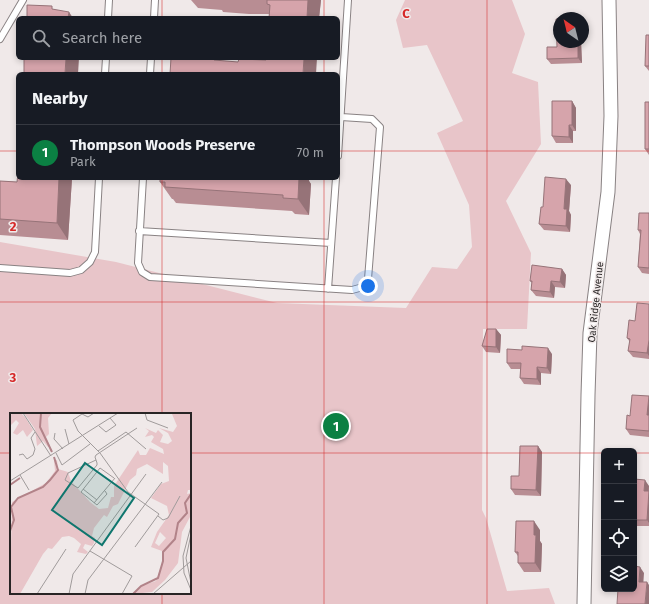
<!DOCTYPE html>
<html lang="en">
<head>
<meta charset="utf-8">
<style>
  body { margin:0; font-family:"Fira Sans",sans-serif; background:#242831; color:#f1f3f6 }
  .controls { position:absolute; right:12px; bottom:12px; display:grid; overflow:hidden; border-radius:6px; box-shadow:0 2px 6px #0003 }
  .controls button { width:36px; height:36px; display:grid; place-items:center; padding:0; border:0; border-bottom:1px solid #363941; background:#171b24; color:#f1f3f6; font:20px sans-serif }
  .compass { position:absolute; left:553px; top:12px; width:36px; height:36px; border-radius:50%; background:#171b24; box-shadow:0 2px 6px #0003; rotate:325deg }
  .you { position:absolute; left:368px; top:286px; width:14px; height:14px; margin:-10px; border:3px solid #fff; border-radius:50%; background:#1a73e8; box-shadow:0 0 0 6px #1a73e833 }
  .badge { display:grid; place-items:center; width:26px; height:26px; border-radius:50%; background:#0b8043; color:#fff; font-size:13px; font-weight:700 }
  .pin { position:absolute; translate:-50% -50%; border:2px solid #fff; box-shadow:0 1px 4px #0006 }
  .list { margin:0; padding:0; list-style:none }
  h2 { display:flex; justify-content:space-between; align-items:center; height:52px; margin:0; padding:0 16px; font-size:17px }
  h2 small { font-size:13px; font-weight:400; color:#9ea1a6 }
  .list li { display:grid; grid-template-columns:26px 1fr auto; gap:12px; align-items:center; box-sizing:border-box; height:56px; padding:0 16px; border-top:1px solid #363941 }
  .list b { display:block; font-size:15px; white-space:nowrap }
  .list p { margin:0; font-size:13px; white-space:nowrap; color:#9ea1a6 }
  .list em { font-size:13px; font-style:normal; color:#9ea1a6 }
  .icon { flex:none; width:22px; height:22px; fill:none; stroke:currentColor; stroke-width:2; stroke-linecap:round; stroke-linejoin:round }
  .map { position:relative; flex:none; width:649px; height:604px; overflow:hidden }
  .search { position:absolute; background:#171b24; box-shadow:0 2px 6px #0003; left:16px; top:16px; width:324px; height:44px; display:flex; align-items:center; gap:10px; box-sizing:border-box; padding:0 14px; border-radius:6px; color:#9ea1a6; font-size:15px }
  .panel { position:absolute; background:#171b24; box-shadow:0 2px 6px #0003; left:16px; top:72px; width:324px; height:108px; border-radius:6px }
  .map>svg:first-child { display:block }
</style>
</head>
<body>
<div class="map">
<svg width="649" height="604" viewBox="0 0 649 604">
  <rect width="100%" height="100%" fill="#f0e9e9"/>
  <path fill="#e8c5c9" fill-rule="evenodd" d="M405,0h107l13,34 -13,39 26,9 3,62 -35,57 25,52 -4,76h-44l-1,181 4,8 21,73 42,-3 6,16h-555v-362l116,20 161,41 129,5 26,-41 25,2 15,-22 -3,-42 -32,-72 26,-12 -36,-76 -24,3 -7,-28zM11,414h179v179h-179z"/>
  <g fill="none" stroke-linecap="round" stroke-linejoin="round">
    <defs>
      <path id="lane" d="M108,18l1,-18
        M154,18l1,-18
        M0,39l23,-39
        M105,74l1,-16
        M150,74l1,-16
        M338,156l10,-156
        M143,178l-5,85 4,9 8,5 202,13 11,-3 5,-8 12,-152 -8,-8 -31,-2
        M139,231l192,12
        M0,268l70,5 11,-3 9,-8 5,-10 4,-74
        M328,289l8,-111"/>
      <path id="street" d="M584,604l4,-209 2,-62 18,-141 3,-76 -2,-116"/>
    </defs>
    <use href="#lane" stroke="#898283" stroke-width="8"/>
    <use href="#street" stroke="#898283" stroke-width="15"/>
    <use href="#lane" stroke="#fff" stroke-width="6"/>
    <use href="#street" stroke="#fff" stroke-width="13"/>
  </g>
  <path fill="#b88d93" d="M191,0h130l-2,18h-50v-4h-20l-26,-2 -1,-2 -24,-2z
    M649,35v36l-4,-5z
    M559,42h22l1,21 -31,1 -4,-5 10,-12z
    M572,101l4,7v23h-3v12h-17l-4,-7z
    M649,102v53l-4,-6z
    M72,178l-4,62 -68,-5v-54l17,1z
    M160,178h149v3l2,3 -2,31 -14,-1 -3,-3 -116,-8 -3,-4h-1l-12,-17z
    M571,185l-2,26 2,4 -1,17 -26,-2 -5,-6 4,-17z
    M649,213v61l-7,-1 -4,-6 2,-33 -2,-4z
    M562,269l4,6 -1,13 -10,-1 -1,11 -18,-2 -5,-6 1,-7 -2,-2z
    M649,304v55l-16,-2 -5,-6 2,-9 -3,-4 8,-17z
    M496,329l5,6 -1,18 -14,-1 -4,-6z
    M552,354l-1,20 -10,-1v12l-17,-1 -4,-6v-9h-9l-4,-6z
    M649,396v41l-19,-2 -4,-6 4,-13z
    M538,446l4,6 -1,44 -26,-1 -4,-6z
    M634,479l15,7v40h-15z
    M540,530v11l2,3 -1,28h-17l-6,-9v-7l-3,-4z"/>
  <path fill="#967378" d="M308,0h13l-2,18h-12z
    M69,12l4,6h-5z
    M578,42h3l1,21 -4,-5z
    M66,58h13l-1,16h-13z
    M304,58h13l-1,16h-13z
    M572,101l4,7v23l-4,-6z
    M569,125l4,6v12l-4,-6z
    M59,178h13l-4,62 -11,-17z
    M299,178h10v3l2,3 -2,31 -11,-16z
    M566,179l5,6 -2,26 2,4 -1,17 -4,-6 -2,-17z
    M562,269l4,6 -1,13 -5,-6z
    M551,281l4,6 -1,11 -4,-6z
    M496,329l5,6 -1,18 -4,-6z
    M649,340v16l-2,-3z
    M548,348l4,6 -1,20 -4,-6z
    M537,367l4,6v12l-4,-6z
    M649,396v21l-2,-2z
    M538,446l4,6 -1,44 -5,-6z
    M645,480l4,6 -1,11 -4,-6z
    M649,491v32l-2,-3z
    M534,521l6,9v11l2,3 -1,28 -6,-9 -1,-28z
    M640,567l4,6 -1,15 -4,-6z
    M647,582l2,3v19h-4z"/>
  <path fill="#d6a4ab" stroke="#967378" d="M267,0h41l-1,18h-38l1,-13 -3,-1z
    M27,5l25,1v3l17,3 -1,6h-41z
    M556,19h3v23h19v16l-31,1v-12h10z
    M646,35h3v31h-4z
    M24,58h42l-1,16h-41z
    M171,58h43v2l24,2 1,-3 27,1v-2h38l-1,16h-133z
    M552,101h20v24h-3v12l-17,-1z
    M645,102h4v47h-4z
    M18,173v5h41l-2,45 -57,-4v-38l17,1z
    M545,177l21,2 -2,30h3l-1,17 -27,-2 2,-17h2z
    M160,178h139l-1,21 -15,-1v-3l-118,-8v-5h-5z
    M639,213h10v55l-11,-1 3,-37h-3z
    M532,265l30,4 -2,13 -9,-1 -1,11 -19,-2 1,-9h-2z
    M637,303l12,1v36l-2,13 -19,-2 2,-12 -3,-1 2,-18 6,1z
    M487,329h9v18l-14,-1z
    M522,346l26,2 -1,20 -10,-1v12l-17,-1 1,-15h-14v-14l15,1z
    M632,395l17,1 -2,19h2v16l-23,-2 1,-14 3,1z
    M520,446h18l-2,44 -25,-1v-13h8z
    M634,479l11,1 -1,11h5l-2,29h-13z
    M516,521h18v14h2l-1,28h-17v-11h-3z
    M634,566l6,1 -1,15h8l-2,22h-28l1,-15h16z"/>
  <path fill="none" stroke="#d62828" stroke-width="1" stroke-opacity="0.55" d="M162,0v18M324,0v18M487,0v604M162,58v16M324,58v16M0,151h18M338,151h311M162,178v236M324,178v426M0,302h649M0,453h11M190,453h414M634,453h15M162,593v11"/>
  <g text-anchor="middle" stroke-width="3" stroke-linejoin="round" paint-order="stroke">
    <g font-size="10" fill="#282525" stroke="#f0e9e9">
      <text transform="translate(595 302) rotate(-84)" y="4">Oak Ridge Avenue</text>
    </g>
  </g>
  <g transform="translate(10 413)">
    <rect width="181" height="181" fill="#f0e9e9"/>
    <path d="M4,0h7l4,4 8,13 -6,7 -4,-7 -6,5 -4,-2 6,-10 -3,-3 -6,6v-11zM14,0h28l-4,5 1,16 -3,3 4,9 -2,1 -5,-6 -6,5 -2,-17zM162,1h19v76h-3l-1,4 4,-1v22l-9,17 -4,31 -13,17 -13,12 -19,2 8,-8 15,-5 7,-20 -1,-10 -11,-4 6,-15 12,-17 -2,-9 -16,-8 10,-14 8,-3 -1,-15 -5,-4v12l-16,-10 -10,5 -1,6 -6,5 -12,24 -5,2 -6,11 -3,-2 -10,13 -2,8 3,2 -1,5 -2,3 -7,-2 -2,4 5,4 -2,2 -9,-2 4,-8 -7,-6 -5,-2 -7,1 -10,12 -4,-1 -5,6 -23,40h-10l2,-92 34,-19 9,-12 -1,-10 3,-1 1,9 10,3 3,9 19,21 9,7 9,-1 3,-11h3v-11l24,-36 2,5h6l4,-7 14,6 -1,-5 -12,-7 3,-5 -2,-2 -7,2 4,-6 -4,-3 11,5 2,-3 5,5 -3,7 8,2 4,-3 -4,-8 -9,-5 14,4 4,-6zM150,119l6,6 -7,8 -4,-3z" fill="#e8c5c9" fill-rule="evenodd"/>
    <path fill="none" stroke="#b28389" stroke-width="2" d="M31,0l-1,14 12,25M181,40v18M0,72l10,-7M0,118l4,-11 -3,-13 7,-9 25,-11 7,-7 8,-10 -4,-13M123,181l8,-8 17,-8 5,-17v-9l12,-13 3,-16 9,-10 -2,-10 6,-9"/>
    <path fill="none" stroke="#a09b9b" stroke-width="1" d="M13,0l28,43M84,0l-6,4 -6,-3 -9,6 5,11 22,22 28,39 31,22 -24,33M135,0l2,7 21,8M89,13l7,6 10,-7 -6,-7M55,16l4,15M45,20l-1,6 9,10M88,38l28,-19 20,17M46,40l6,12 28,-21M9,42l4,-1 4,5 6,-4 2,-6 -4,-11 4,-6M86,47l-28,13 -3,7 13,8 19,-23v-2l-2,-6 1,-2 41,-27M10,62l9,15M0,68l108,-68M73,76l14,11M95,78l2,3 -10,11 -16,-13 19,-24 14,10M84,90l21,-25M148,103l5,4 5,-2 12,-22M181,113l-8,30 1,17 7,17M181,121l-5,24 5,25M80,138l42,25 -10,18M27,181l29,-45M59,181l4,-20 73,-100M75,181l3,-14 74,-98M143,181l38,-33"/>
    <path fill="#0f766e" fill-opacity="0.15" stroke="#0f766e" stroke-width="2" d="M75,50l49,35 -32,47 -50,-35z"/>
    <rect width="181" height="181" fill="none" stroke="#282525" stroke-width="2"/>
  </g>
  <g font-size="13" text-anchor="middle" font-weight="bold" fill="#d62828" stroke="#f0e9e9" stroke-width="3" stroke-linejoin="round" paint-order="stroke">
    <text x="406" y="18">C</text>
    <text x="13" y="231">2</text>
    <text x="13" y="382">3</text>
  </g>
</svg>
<div class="controls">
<button>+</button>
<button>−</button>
<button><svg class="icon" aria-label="locate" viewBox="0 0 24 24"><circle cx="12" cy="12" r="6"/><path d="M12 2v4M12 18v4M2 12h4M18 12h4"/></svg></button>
<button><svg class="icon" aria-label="layers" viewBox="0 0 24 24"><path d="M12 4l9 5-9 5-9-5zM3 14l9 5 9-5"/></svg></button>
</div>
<svg class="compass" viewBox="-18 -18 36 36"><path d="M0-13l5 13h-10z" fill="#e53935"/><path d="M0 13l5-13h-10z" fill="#9ea1a6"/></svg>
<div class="you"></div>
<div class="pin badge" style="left:336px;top:426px">1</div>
<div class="search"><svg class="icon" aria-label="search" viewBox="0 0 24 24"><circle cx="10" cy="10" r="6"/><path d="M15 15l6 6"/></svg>Search here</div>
<section class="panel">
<h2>Nearby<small></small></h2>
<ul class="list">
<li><span class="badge">1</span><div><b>Thompson Woods Preserve</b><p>Park</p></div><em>70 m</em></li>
</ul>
</section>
</div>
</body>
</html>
